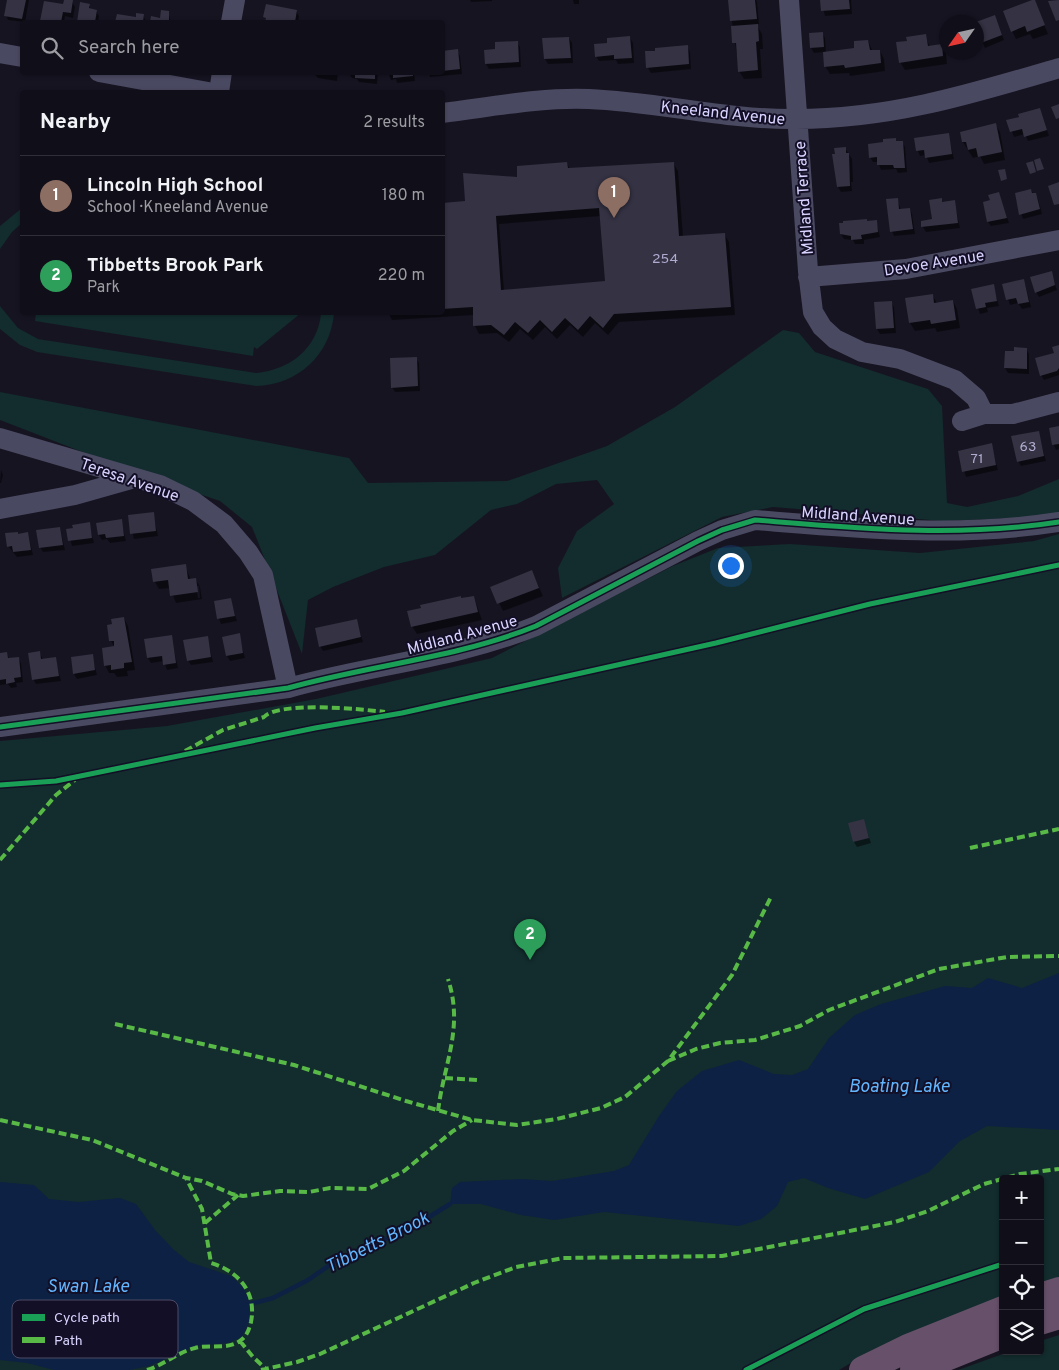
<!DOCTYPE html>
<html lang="en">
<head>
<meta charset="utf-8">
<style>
  body { margin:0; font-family:Overpass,sans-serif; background:#1e1d26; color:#f1f3f6 }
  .controls { position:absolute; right:15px; bottom:15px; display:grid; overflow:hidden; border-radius:5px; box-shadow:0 1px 4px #0004 }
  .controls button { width:45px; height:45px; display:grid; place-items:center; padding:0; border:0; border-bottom:1px solid #302f38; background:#100f19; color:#f1f3f6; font:25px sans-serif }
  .compass { position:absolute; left:939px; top:15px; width:45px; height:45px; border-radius:50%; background:#100f19; box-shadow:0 1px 4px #0004; rotate:236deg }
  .you { position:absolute; left:730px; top:565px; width:18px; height:18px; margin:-12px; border:4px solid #fff; border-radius:50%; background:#1a73e8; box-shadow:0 0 0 8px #1a73e833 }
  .badge { display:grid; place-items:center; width:32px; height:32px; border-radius:50%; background:#9591b1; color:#fff; font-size:16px; font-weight:700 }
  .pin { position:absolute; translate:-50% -41px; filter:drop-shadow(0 1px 2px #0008) }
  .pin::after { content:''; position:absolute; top:26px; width:18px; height:15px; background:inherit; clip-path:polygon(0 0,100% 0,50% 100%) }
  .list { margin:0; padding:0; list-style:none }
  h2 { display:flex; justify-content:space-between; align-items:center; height:65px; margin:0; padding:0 20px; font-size:21px }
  h2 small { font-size:16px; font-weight:400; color:#9c9ca2 }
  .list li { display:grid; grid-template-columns:32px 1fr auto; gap:15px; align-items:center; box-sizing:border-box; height:80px; padding:0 20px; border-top:1px solid #302f38 }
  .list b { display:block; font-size:19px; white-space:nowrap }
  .list p { margin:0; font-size:16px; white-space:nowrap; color:#9c9ca2 }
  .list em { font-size:16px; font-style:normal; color:#9c9ca2 }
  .icon { flex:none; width:28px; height:28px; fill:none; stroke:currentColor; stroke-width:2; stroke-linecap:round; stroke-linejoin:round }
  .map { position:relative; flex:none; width:1059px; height:1370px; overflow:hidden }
  .search { position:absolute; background:#100f19; box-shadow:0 1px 4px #0004; left:20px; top:20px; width:425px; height:55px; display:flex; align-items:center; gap:12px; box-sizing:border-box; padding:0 18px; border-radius:5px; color:#9c9ca2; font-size:19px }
  .panel { position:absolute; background:#100f19; box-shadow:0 1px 4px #0004; left:20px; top:90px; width:425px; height:225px; border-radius:5px }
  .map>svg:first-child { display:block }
</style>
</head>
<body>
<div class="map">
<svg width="1059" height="1370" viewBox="0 0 1059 1370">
  <rect width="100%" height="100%" fill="#161421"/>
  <path fill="#132c2d" d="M22,208v15l-10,9 -12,17v-23z
    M0,306l18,22 20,11 218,34c34,-3 62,-25 65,-60h13c-3,41 -36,72 -78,73l-219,-34 -17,-7 -20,-16z
    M36,312h265v1l-44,36 -3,-2 -1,9 -218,-35z
    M783,330l16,3 16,19 113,37 14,17 5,97 20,4 51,-11 41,-17v33l-18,5 -99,4 -169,-14 -51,10 -160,81 -4,-30 19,-37 37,-27 -17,-24 -41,4 -39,20 -26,6 -56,45 -51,12 -51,20 -25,13 -6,54 -50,-127 -32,-26 -86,-29 -134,-52v-28l349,66 19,25 139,-2 100,-35 68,-39z
    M1059,534v744l-19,7v-106h-37v119l-147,62 -17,10h-839v-629l167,-15 149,-27 176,-41 181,-92 45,-18 72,-4 130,9 114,-12z
    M1059,1335v35h-101l53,-19h29v-10z"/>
  <path fill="#0d2144" d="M1059,973v157l-72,-4 -27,15 -31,31 -64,27 -37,-11 -24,-10 -16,4 -11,24 -16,13 -22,7 -135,-14 -50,8 -33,-5 -40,-11h-31l2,-16 8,-6 62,-3 30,2 62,-10 15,-6 30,-49 18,-25 25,-20 37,-11 35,14 18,1 16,-6 21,-31 26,-23 26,-11 64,-18 27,2 16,-10 34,10z
    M0,1182l34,3 15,14 30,3 41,-4 16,6 19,26 19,20 15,12 42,14 13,12 6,16 -1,19 -7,14 -14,6 -33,3 -46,20 -20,4h-75l-27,-7 -27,-3z"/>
  <path fill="#0007" fill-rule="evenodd" d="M8,0h21l-4,22 -17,-2 -2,-5z
    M470,0h22v1l-21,1z
    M573,0h6v4h-5z
    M729,0h27l1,2 2,22h-3l6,10 1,15h-3l2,29 -18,1 -5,-8z
    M821,0h30l1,14 -27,2z
    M1034,1l14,33 -15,5 -3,-5 -14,5 -4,-8z
    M45,2l20,4 7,-4 3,5 -2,11 -8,-2 -1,6h-22z
    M81,4l8,1 2,5 5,1 3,5 -1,6h-20z
    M267,6l29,5 3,5 -1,6h-32z
    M168,12l3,10h-19v-4l9,1z
    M118,15l19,3 6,-3 3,7h-30z
    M997,22l7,18 -19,8 -9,-20z
    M822,33l3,5 1,15 29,-4 13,-8 5,11 7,-1 4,8 1,12 -35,5 -1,-3 -19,1 -5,-8 -1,-14 -10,1 -3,-5z
    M925,36l5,11 11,-2 5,8 1,11 -42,6 -5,-8 8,-20z
    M569,38l3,5 1,20 -25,1 -3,-5 -1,-20z
    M630,38l3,5 1,20 -16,1 -2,-4 -17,1 -3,-5z
    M517,42l3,5 1,20 -32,2 -3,-5 -1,-13h12z
    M687,46l3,6 1,17 -40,4 -3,-5z
    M457,51l3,5 2,18 -32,3 -2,-5h14v-20z
    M312,72h26l-1,9 -19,-3z
    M378,72l-1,12 -18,-2 -2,-3 -5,-1 -3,-5z
    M388,72h26l1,9 -18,2 -1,-4 -5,1z
    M1040,109l9,27 -21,5 -3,-7 -11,3 -6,-16z
    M995,124l5,8 5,28 -21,4 -4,-8 -7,2 -10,-16z
    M948,134l6,25 -25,4 -3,-8 -6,1 -2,-5z
    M895,139l2,3h5l3,5 2,25 -9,1 -2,-4 -15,1 -3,-8h-5l-3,-5z
    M845,148l7,11 1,23h-2l1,9 -11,1 -3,-5 -5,-32z
    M673,163l5,8 5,66 41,-3 5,8 6,73 -116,7 -11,13 -13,-12 -12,14 -13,-12 -13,14 -12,-12 -12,13 -13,-11 -11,13 -12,-9 -18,1 -4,-8 -1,-11 -82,5 -4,-8h54v-108l24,-2 52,-24 49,-14 3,5zM601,216l5,66 -102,9 -5,-67z
    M1031,190l7,9 4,15 -19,5 -7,-20z
    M999,194l10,29 -18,3 -3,-4 3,-21z
    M897,199l4,11 9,-1 2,5 3,20 -21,2 -2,-5z
    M941,199l2,4 11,-2 6,27 -34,4 -3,-5 10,-7z
    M876,221l4,16 -16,3v4h-9l-2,-4 -9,-1 -3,-5z
    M1051,273l6,17 -18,7 -3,-5z
    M1024,280l7,27 -9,2 -4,-6 -8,2 -7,-20z
    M993,286l6,20 -12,2 1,4 -8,2 -8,-24z
    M932,295l5,8 16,-2 4,8 3,19 -23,4 -2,-4 -20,3 -5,-8 -3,-24z
    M891,302l3,5 2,26 -16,1 -3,-5 -1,-26z
    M1059,347v28l-15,5 -3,-5z
    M1026,349l3,5v20l-21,-1 -3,-5z
    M416,358l3,5 1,28 -25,1 -3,-5z
    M1059,427v22l-3,1 -2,-5z
    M1038,432l8,29 -25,5 -3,-5z
    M991,445l7,25 -32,7 -7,-25z
    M1,470l2,5 -2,8h-1z
    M153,513l5,23 -24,3 -5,-22z
    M121,521l5,20 -16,2 -3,-4 -5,1 -3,-5z
    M89,524l5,19 -22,3 -4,-16z
    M60,528l5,22 -22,2 -3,-5z
    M28,534l5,21 -16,2 -9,-11z
    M185,566l6,14 4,-1 5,8 2,12 -26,4 -6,-15 -11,1 -4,-7zM196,586h3l1,12h-2z
    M532,572l11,24 -40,15 -11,-23z
    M474,597l8,23 -65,14 -5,-8z
    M230,599l7,22 -16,3 -2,-5z
    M124,618l4,8 7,44 -8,1 1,5 -11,1 -3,-4h-5l-4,-8 10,-17 -4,-7z
    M356,620l7,22 -40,9 -3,-5z
    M239,635l6,23 -15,3 -3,-5z
    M171,636l7,32 -11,2 -3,-9 -13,2 -3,-5z
    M207,637l6,25 -22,3 -3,-5z
    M6,653l3,5h9l3,5 2,19 -7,1 1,4 -6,1 -3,-4 -8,1v-31z
    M40,653l3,7 12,-1 6,22 -25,3 -3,-5z
    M92,656l5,19 -20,4 -3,-5z
    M863,820l8,23 -14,4 -3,-5z"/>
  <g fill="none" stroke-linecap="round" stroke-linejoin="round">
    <path stroke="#0d2144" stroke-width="4.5" d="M250,1304l23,-6 35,-18 32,-22 68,-28 42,-26"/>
  </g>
  <path fill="#343243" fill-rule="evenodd" d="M7,0h19l-4,19 -18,-3z
    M64,0h9l-2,13 -8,-1 -2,10 -21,-1 4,-20 19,3z
    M728,0h27l2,19 -27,2z
    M820,0h29l1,9 -29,2z
    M1032,0h3l10,25 -18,7 -2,-6 -14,6 -8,-21z
    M1059,0v20l-3,1 -8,-20z
    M80,2l10,2 -1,4 8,2 -2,12h-18z
    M266,4l31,6 -2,12h-30l1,-4 -3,-1z
    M161,10l8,1v11h-19l1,-6 9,2z
    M136,13l8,1 -1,8h-28l2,-8 19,3z
    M995,15l7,20 -21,8 -5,-11v-10z
    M758,24l1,17 -3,1 2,28 -20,2 -2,-29h-4l-1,-17z
    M823,32l1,15 -14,1 -1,-15z
    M926,34l2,12 14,-2 1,12 -44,7 -3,-21 11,-1 -1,-4z
    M630,36l2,22 -18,1v-4l-19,2 -1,-13 13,-1v-5z
    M569,37l2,21 -27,1 -2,-21z
    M868,40l2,10h10l1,13 -36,5 -1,-3 -20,2 -1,-15 31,-4v-7z
    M518,41l1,21 -34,2 -1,-14 11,-1v-7z
    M688,45l1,19 -43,4 -1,-17h10v-3z
    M458,49l2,20 -18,2v-20z
    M355,72h20v7l-20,-1z
    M387,72h26v4l-20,2v-3h-6z
    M1059,104v14l-3,1 -5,-12z
    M1040,108l7,22 -23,7 -2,-8 -12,3 -4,-12 13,-3 -1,-3z
    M996,123l6,29 -24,5 -2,-9 -8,2 -2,-8h-4l-2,-10z
    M949,133l3,21 -27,4 -1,-8 -8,1 -2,-13z
    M896,138v3h7l2,27h-11l-1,-3h-16v-8l-8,1 -1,-14 15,-2v-3z
    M846,147v6h3l1,33 -13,1 -5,-33h3l-1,-6z
    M1040,158l4,11 -7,2 -3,-11z
    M1033,161l3,11 -6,2 -4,-11z
    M567,162l1,6 106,-6 5,74 46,-3 6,74 -117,7 -11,14 -13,-12 -12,14 -13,-12 -13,14 -12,-12 -12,13 -13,-11 -11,13 -13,-10 -18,1v-19l-31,2v-106l23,-2 -2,-28 54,4v-11zM599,208l6,73 -104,9 -5,-74z
    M1005,169l2,10 -6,2 -3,-11z
    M1059,182v22l-5,1 -6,-19z
    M1031,189l1,4h4l4,16 -21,6 -4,-22z
    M999,192l8,26 -20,4 -4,-20 7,-2 -2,-5z
    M898,198l1,11 11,-1 3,21 -23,3 -4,-33z
    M942,198v4l13,-2 3,23 -37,4v-6l11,-2 -3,-19z
    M867,219v2l10,-1 1,12 -17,3 1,4 -11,1v-4l-11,-2 -1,-11h4v-2z
    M1052,271l3,14 -20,8 -5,-16z
    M1024,279l5,23 -11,2 -2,-6 -10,2 -4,-16z
    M994,284l3,17 -12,2 1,4 -10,2 -5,-20z
    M933,294l1,9 19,-3 3,20 -25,4 -1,-4 -21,3 -4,-25z
    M892,301l2,27 -18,1 -2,-27z
    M1059,345v23l-2,3 -17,5 -5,-18 19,-5 -2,-6z
    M1014,347l13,1v21l-23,-1 1,-17h9z
    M417,357l1,29 -27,2 -1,-30z
    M1059,426v18l-7,1 -3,-17z
    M1039,431l5,25 -27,6 -6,-26z
    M992,443l4,22 -34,7 -4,-21z
    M154,512l2,19 -26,3 -2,-19z
    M122,519l2,17 -18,2 -1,-4 -7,1 -2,-12z
    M90,522l2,16 -24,3 -2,-12 7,-1 -1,-3z
    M60,527l3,18 -24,3 -3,-18z
    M18,532v2l10,-2 3,18 -18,2 -1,-6 -5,1 -2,-14z
    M186,564l2,15 8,-1 2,14 -28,4 -2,-16 -15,2 -2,-13z
    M532,570l7,18 -42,16 -7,-17z
    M461,596v2l13,-2 4,16 -67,15 -4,-16 14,-3 -1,-3z
    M231,598l4,18 -18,3 -3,-18z
    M124,617l8,45 -8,1v5l-13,2v-5l-7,1 -2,-18 12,-2v-5h-5l-2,-16 5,-1 -1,-5z
    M357,619l4,18 -42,10 -4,-19z
    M240,633l3,20 -17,3 -4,-19z
    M172,635l4,28 -13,2 -1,-9 -15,2 -3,-19z
    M208,636l3,21 -24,4 -4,-21z
    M40,651l1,8 15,-2 3,19 -27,4 -4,-27z
    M7,652l1,6 11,-1 2,20 -7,1 1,4 -9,2v-5l-6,1v-27z
    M93,654l2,16 -22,4 -2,-17z
    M864,819l5,19 -16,4 -5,-19z"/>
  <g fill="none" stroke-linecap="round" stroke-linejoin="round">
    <path stroke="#4a4962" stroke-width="20" d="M789,0l19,271 5,41 9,15 13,12 27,13 38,7 55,21 21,18 8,16h29l46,-12
      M231,22l4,-22
      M0,53l22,4
      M99,72l109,20
      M219,92l3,-20
      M442,113c49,-6 99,-16 147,-14 70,3 138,21 207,20 94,0 175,-25 263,-51
      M808,277l98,-8 153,-29
      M962,421l22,-7
      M0,438l160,47 33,16 31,23 24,28 15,23 25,113
      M0,509l75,-14 60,-17
      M0,727l288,-39c82,-23 169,-30 248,-62l162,-85 24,-11 33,-10c101,8 203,18 304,2"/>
    <path stroke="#67516a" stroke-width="28" d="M1040,1297l19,-6
      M1040,1321l19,-6
      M863,1370l45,-22 95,-38
      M914,1370l89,-36"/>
    <path stroke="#58b947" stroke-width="4" stroke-dasharray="8 4" stroke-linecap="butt" d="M185,751l38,-21 41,-13c15,-16 97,-8 121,-5
      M970,848l89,-19
      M0,860l56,-65 19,-15
      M115,1024l179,41 112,36 66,19 45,5 40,-6 44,-11 24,-11 43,-36 64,-86 39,-78
      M668,1061l28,-12 24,-6 35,-3 45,-14 29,-16 110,-41 68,-12 52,-1
      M445,1078l33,2
      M438,1111c6,-48 26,-83 10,-132
      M0,1120l92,20 94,38 16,3 30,13 11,2 37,-5 29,1 21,-4 38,1 36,-18 49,-40 19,-11
      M205,1223l33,-28
      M240,1341l13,16 13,12
      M147,1370c17,-5 31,-18 48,-22 15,-4 32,2 45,-7 7,-5 9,-11 11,-19 6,-30 -13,-51 -40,-59l-9,-54 -16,-31
      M261,1370l36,-8 23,-8 154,-71 42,-16 47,-9 159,-2 37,-7 136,-27 33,-11 56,-27 36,-10 39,-5"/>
    <defs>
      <path id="cycleway" d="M0,727l288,-39c82,-23 169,-30 248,-62l162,-85 24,-11 33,-10c101,8 203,18 304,2
        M0,785l56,-4 259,-53 87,-15 314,-70 154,-39 189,-39
        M746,1370l118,-61 139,-45"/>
    </defs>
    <use href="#cycleway" stroke="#130f26" stroke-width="8"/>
    <use href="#cycleway" stroke="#1a9f57" stroke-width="5"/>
  </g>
  <g text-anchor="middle" stroke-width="4" stroke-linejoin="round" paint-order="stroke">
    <g font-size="14" fill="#b0acd0">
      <text x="665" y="263">254</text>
      <text x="1028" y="451">63</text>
      <text x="977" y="463">71</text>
    </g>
    <g font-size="16" fill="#d9d4ff" stroke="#130f26">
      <text transform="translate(723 112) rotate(6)" y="6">Kneeland Avenue</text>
      <text transform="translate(803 198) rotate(-94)" y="6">Midland Terrace</text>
      <text transform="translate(934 262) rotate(-9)" y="6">Devoe Avenue</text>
      <text transform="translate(130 479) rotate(19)" y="6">Teresa Avenue</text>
      <text transform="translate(858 515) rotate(4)" y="6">Midland Avenue</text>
      <text transform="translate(462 634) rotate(-15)" y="6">Midland Avenue</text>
    </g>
    <g font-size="18" font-style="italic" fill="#62b6ff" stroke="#130f26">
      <text x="899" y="1092">Boating Lake</text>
      <text transform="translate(377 1242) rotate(-27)" y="6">Tibbetts Brook</text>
      <text x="88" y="1292">Swan Lake</text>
    </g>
  </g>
  <rect x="12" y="1300" width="166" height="58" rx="8" fill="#130f26" stroke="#4e4a67" stroke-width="1"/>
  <rect x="22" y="1314" width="23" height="7" fill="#1a9f57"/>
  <rect x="22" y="1337" width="23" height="6" fill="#58b947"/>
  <g font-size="14" fill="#d9d4ff">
    <text x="54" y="1322">Cycle path</text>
    <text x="54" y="1345">Path</text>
  </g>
</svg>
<div class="controls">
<button>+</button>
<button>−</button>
<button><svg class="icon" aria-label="locate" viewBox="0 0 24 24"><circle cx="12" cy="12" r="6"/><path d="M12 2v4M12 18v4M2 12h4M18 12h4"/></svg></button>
<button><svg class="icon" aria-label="layers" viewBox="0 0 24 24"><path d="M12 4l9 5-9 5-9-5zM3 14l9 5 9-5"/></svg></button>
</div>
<svg class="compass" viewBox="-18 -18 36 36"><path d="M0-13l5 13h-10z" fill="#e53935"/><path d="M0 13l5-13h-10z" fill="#9c9ca2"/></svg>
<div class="you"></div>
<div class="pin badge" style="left:614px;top:218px;background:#8d6e63">1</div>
<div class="pin badge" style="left:530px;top:960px;background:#2e9e5b">2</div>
<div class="search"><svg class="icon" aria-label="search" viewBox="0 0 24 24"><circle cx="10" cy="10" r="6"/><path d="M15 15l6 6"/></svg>Search here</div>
<section class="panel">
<h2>Nearby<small>2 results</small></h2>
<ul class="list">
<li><span class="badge" style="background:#8d6e63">1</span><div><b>Lincoln High School</b><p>School · Kneeland Avenue</p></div><em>180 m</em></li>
<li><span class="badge" style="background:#2e9e5b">2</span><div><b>Tibbetts Brook Park</b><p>Park</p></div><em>220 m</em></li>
</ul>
</section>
</div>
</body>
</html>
